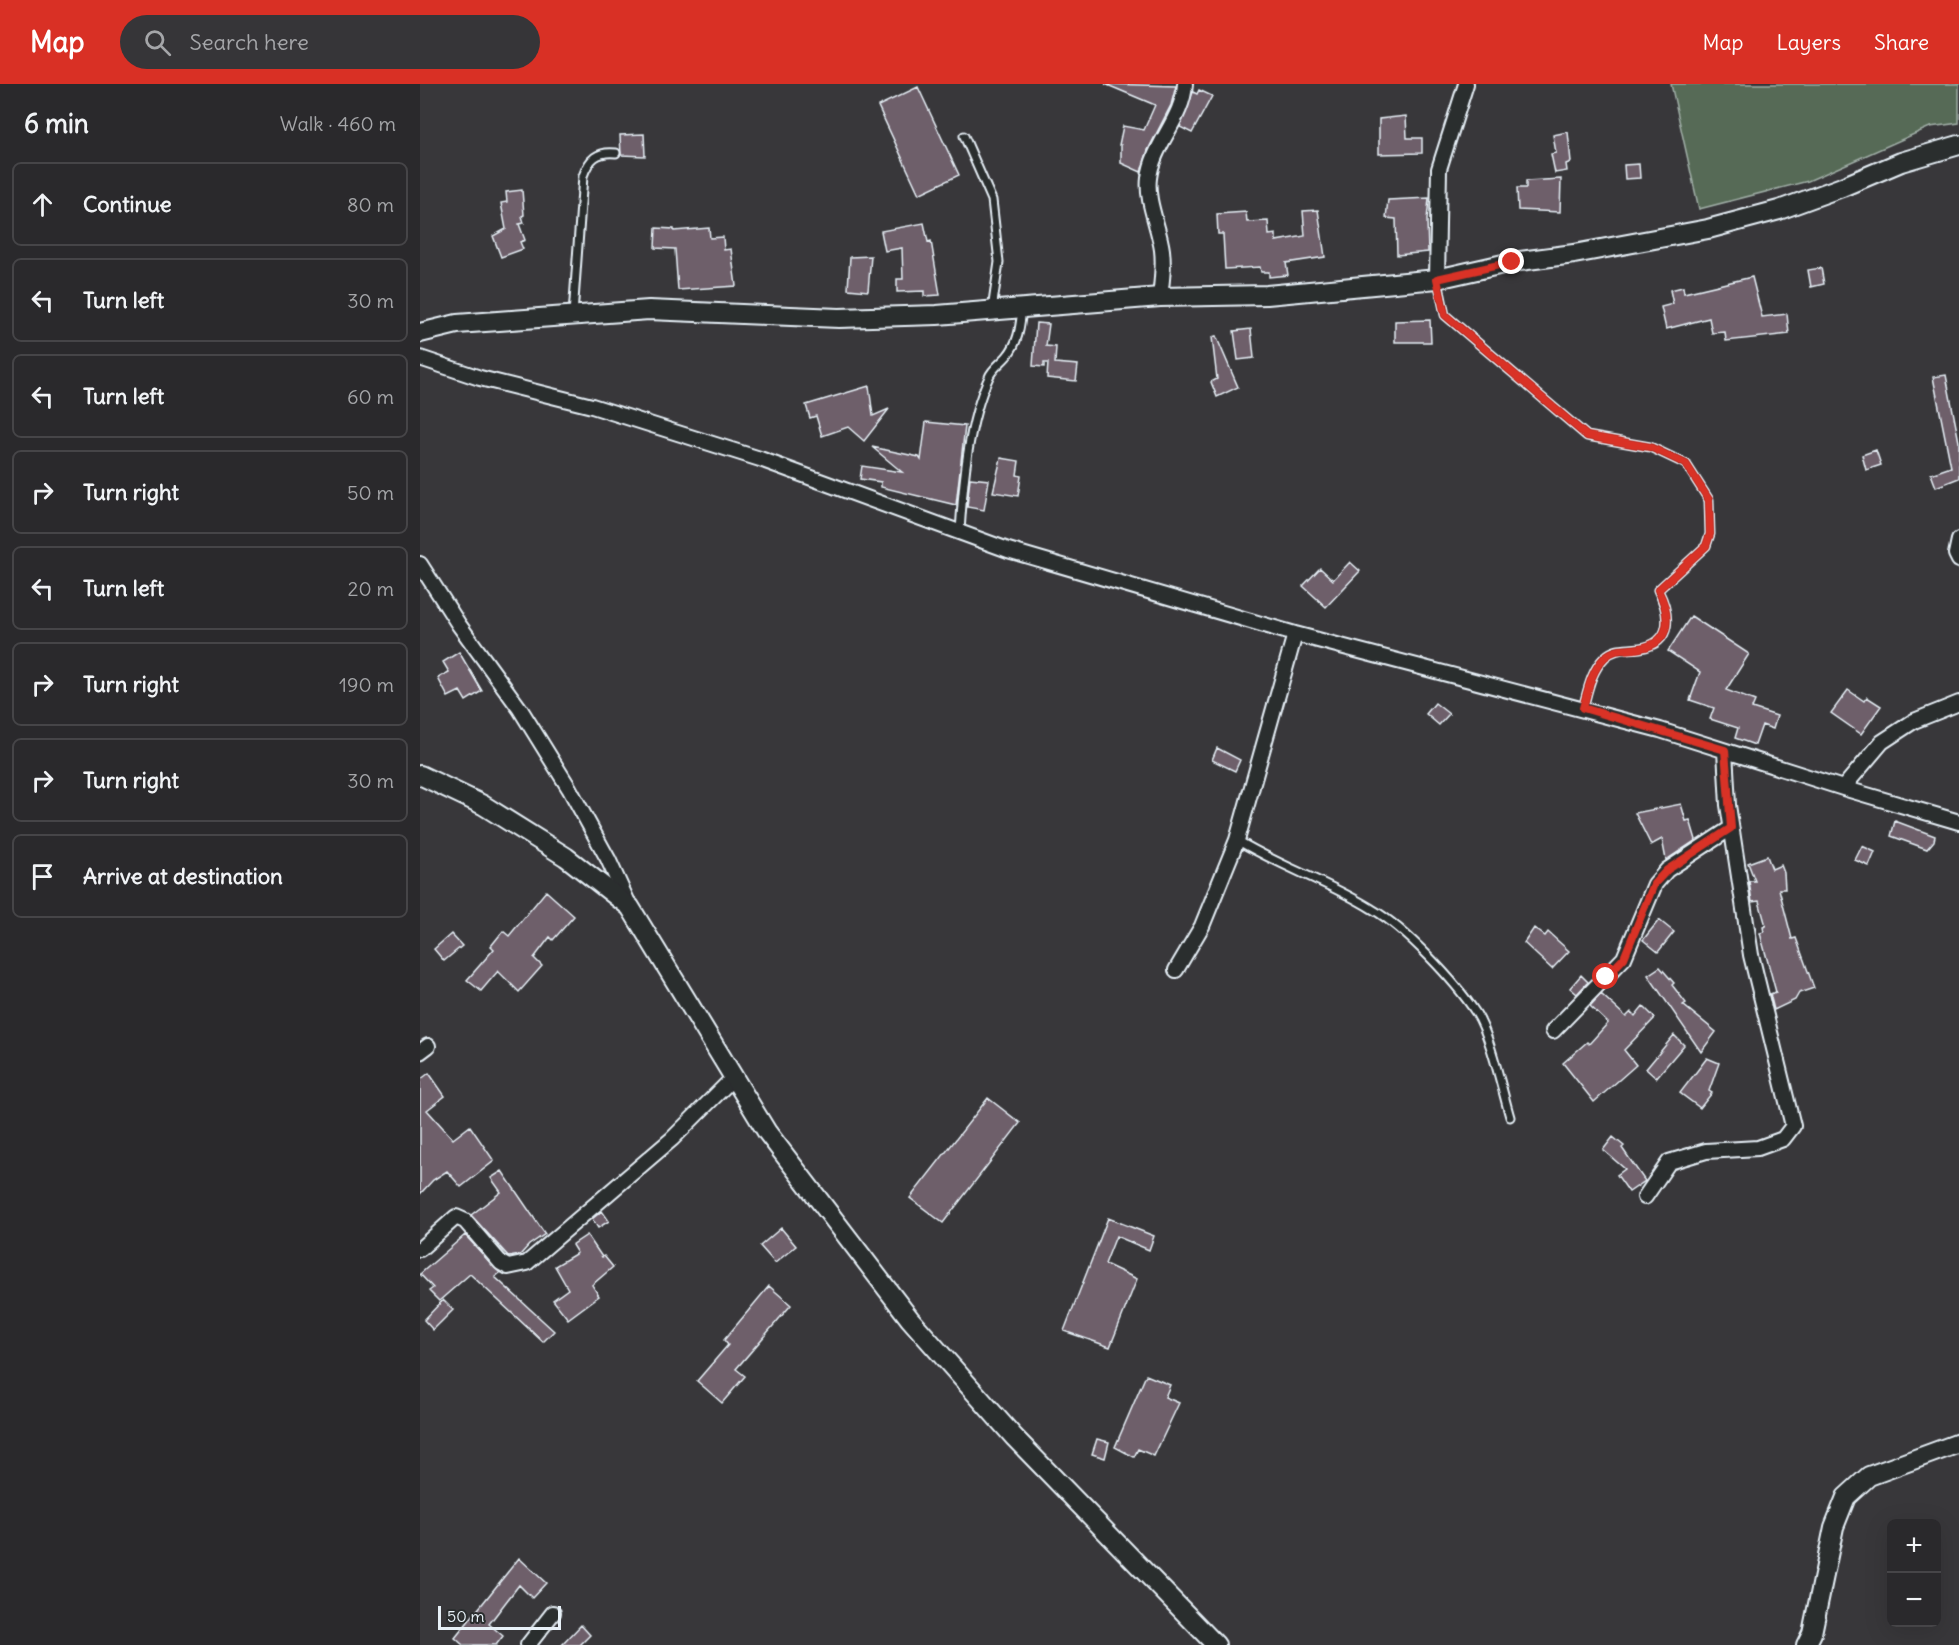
<!DOCTYPE html>
<html lang="en">
<head>
<meta charset="utf-8">
<style>
  body { margin:0; font-family:Delius,sans-serif; background:#363538; color:#f1f3f6 }
  .controls { position:absolute; right:18px; bottom:18px; display:grid; overflow:hidden; border-radius:9px; box-shadow:0 6px 24px #0002 }
  .controls button { width:54px; height:54px; display:grid; place-items:center; padding:0; border:0; border-bottom:2px solid #464548; background:#2a292c; color:#f1f3f6; font:30px sans-serif }
  .scale { position:absolute; left:18px; bottom:15px; width:123px; box-sizing:border-box; padding-left:6px; border:3px solid #e8f1f8; border-top:0; font-size:16px; line-height:21px; white-space:nowrap; color:#e8f1f8; -webkit-text-stroke:4px #2a2d2e; paint-order:stroke }
  .stop { position:absolute; width:18px; height:18px; margin:-14px; border:4px solid #d93025; border-radius:50%; background:#fff }
  .stop.end { background:#d93025; border-color:#fff; box-shadow:0 2px 6px #0008 }
  .list { margin:0; padding:0; list-style:none }
  h2 { display:flex; justify-content:space-between; align-items:center; height:78px; margin:0; padding:0 24px; font-size:26px }
  h2 small { font-size:20px; font-weight:400; color:#a5a6a9 }
  .list li { display:grid; grid-template-columns:39px 1fr auto; gap:18px; align-items:center; box-sizing:border-box; height:84px; margin:0 12px 12px; padding:0 12px; border:2px solid #464548; border-radius:9px }
  .list b { display:block; font-size:22px; white-space:nowrap }
  .list em { font-size:20px; font-style:normal; color:#a5a6a9 }
  .icon { flex:none; width:33px; height:33px; fill:none; stroke:currentColor; stroke-width:2; stroke-linecap:round; stroke-linejoin:round }
  .map { position:relative; flex:none; width:1539px; height:1561px; overflow:hidden }
  header { display:flex; align-items:center; gap:36px; box-sizing:border-box; height:84px; padding:0 30px; background:#d93025; color:#fff }
  header strong { font-size:28px }
  nav { display:flex; gap:33px; margin-inline-start:auto; font-size:21px }
  .search { width:420px; height:54px; background:#363538; display:flex; align-items:center; gap:15px; box-sizing:border-box; padding:0 21px; border-radius:33px; color:#a5a6a9; font-size:22px }
  main { display:flex }
  aside { flex:1; background:#2a292c }
  .map>svg:first-child { display:block }
</style>
</head>
<body>
<header>
<strong>Map</strong>
<div class="search"><svg class="icon" aria-label="search" viewBox="0 0 24 24"><circle cx="10" cy="10" r="6"/><path d="M15 15l6 6"/></svg>Search here</div>
<nav><a>Map</a><a>Layers</a><a>Share</a></nav>
</header>
<main>
<aside>
<h2>6 min<small>Walk · 460 m</small></h2>
<ul class="list">
<li><svg class="icon" aria-label="ahead" viewBox="0 0 24 24"><path d="M12 20V5M6 11l6-6 6 6"/></svg><div><b>Continue</b></div><em>80 m</em></li>
<li><svg class="icon" aria-label="left" viewBox="0 0 24 24"><path d="M17 20v-9H6M10 6l-5 5 5 5"/></svg><div><b>Turn left</b></div><em>30 m</em></li>
<li><svg class="icon" aria-label="left" viewBox="0 0 24 24"><path d="M17 20v-9H6M10 6l-5 5 5 5"/></svg><div><b>Turn left</b></div><em>60 m</em></li>
<li><svg class="icon" aria-label="right" viewBox="0 0 24 24"><path d="M7 20v-9h11M14 6l5 5-5 5"/></svg><div><b>Turn right</b></div><em>50 m</em></li>
<li><svg class="icon" aria-label="left" viewBox="0 0 24 24"><path d="M17 20v-9H6M10 6l-5 5 5 5"/></svg><div><b>Turn left</b></div><em>20 m</em></li>
<li><svg class="icon" aria-label="right" viewBox="0 0 24 24"><path d="M7 20v-9h11M14 6l5 5-5 5"/></svg><div><b>Turn right</b></div><em>190 m</em></li>
<li><svg class="icon" aria-label="right" viewBox="0 0 24 24"><path d="M7 20v-9h11M14 6l5 5-5 5"/></svg><div><b>Turn right</b></div><em>30 m</em></li>
<li><svg class="icon" aria-label="arrive" viewBox="0 0 24 24"><path d="M6 21V4h12l-3 4 3 4H6"/></svg><div><b>Arrive at destination</b></div></li>
</ul>
</aside>
<div class="map">
<svg width="1539" height="1561" viewBox="0 0 1539 1561">
  <rect width="100%" height="100%" fill="#38373a"/>
  <filter id="ink" filterUnits="userSpaceOnUse"><feTurbulence type="fractalNoise" baseFrequency=".0167" numOctaves="2"/><feDisplacementMap in="SourceGraphic" scale="12" xChannelSelector="R" yChannelSelector="G"/><feConvolveMatrix kernelMatrix="1 2 1 2 8 2 1 2 1" color-interpolation-filters="sRGB"/></filter>
  <g filter="url(#ink)">
    <path fill="#576b56" stroke="#a0aea7" stroke-width="1.5" d="M1251,0h288v39l-29,4 -122,54 -109,28z"/>
    <path fill="#6e5f6b" stroke="#e8f1f8" stroke-width="1.5" d="M685,0l71,2 -5,19 -23,45 -7,22 -20,-9v-18h-2l4,-19 21,4 11,-25z
      M498,3l41,88 -40,19 -41,-88z
      M779,6l13,6 -20,37 -12,-6 13,-35 4,2z
      M986,32l1,22h15v15l-43,1v-35z
      M1148,48l3,30 -5,2 1,7 -12,2 -4,-19 5,-1 -3,-18z
      M224,50l1,22 -24,-1 -1,-20z
      M1219,80l1,14 -15,1 -1,-14z
      M1141,95l-1,33 -42,-2 -1,-22h9v-7z
      M102,106l2,25 -2,1 2,7 -5,1 6,16 -5,2 3,7 -22,8 -8,-21 13,-7 -5,-26 6,-1 -1,-10z
      M1009,114l-2,22 1,32 -31,3 -1,-36 -10,-1 2,-18z
      M898,126l7,47 -39,6 2,12 -19,2v-5h-8l-1,-5 -35,2 -2,-35h-5l-1,-20 29,-2 1,10 21,-1 1,14 7,-1v7l29,-5 -2,-25z
      M504,139l4,19 3,-1 9,54 -16,1v-5l-27,1v-13h6l-1,-31 -17,3 -4,-20z
      M236,144l18,1v2l35,-3 1,10 13,-1 1,13 7,-1 5,37 -58,4 -3,-41 -20,-1z
      M451,172l-3,35 -20,-2 2,-32z
      M1401,184l3,16 -13,3 -3,-17z
      M1332,193l10,40 25,-3 2,20 -63,7 -1,-9 -13,1 -3,-15 -43,11 -5,-22 12,-3 -3,-14 13,-3 1,6z
      M1010,236l1,22h-36v-21z
      M616,239l13,1 -3,22 10,1 -1,16 23,2 -2,16 -29,-3 1,-15h-4v4l-11,-1z
      M831,245l3,29 -16,2 -4,-29z
      M796,252l22,51 -21,10 -6,-15 6,-3 -5,-42z
      M1526,291l13,67v36l-23,9 -5,-13 20,-7 -18,-90z
      M449,302l4,30 16,-7 -25,32 -16,-14 -26,9 -6,-20 -6,2 -4,-13z
      M506,338l39,4 -9,79 -75,-18v-5l-21,-3 2,-13 40,6 -30,-25 47,10 2,3z
      M1456,366l5,15 -15,5 -4,-15z
      M581,374l18,3 -2,14 4,1 -3,20 -25,-4z
      M550,394l19,2 -5,30 -17,-3z
      M930,478l10,9 -34,36 -23,-21 17,-18 13,12z
      M1271,532l58,38 -23,36 29,11 -3,7 25,8 -4,13 -11,-4 -7,20 -20,-7 3,-10 -28,-9 4,-11 -24,-8 10,-28 -32,-21z
      M39,568l23,39 -16,10 -6,-10 -12,6 -10,-19 11,-6 -6,-10z
      M1428,606l16,11 3,-4 14,9 -20,28 -30,-21z
      M1015,619l14,11 -10,11 -13,-11z
      M797,664l23,12 -5,11 -23,-11z
      M1261,720l5,17 4,-1 6,20 -30,20 -4,-21 -11,6 -16,-32z
      M1475,737l40,15 -1,5 -7,8 -36,-13z
      M1442,762l13,6 -6,14 -14,-6z
      M1347,772l5,13 9,-4 3,8 1,16h-6l13,50 4,-1 18,50 -15,5 -4,7 -21,10 -4,-16 6,-2 -16,-59 4,-1 -1,-5 3,-1 -7,-25 -7,1 -3,-21h6l-7,-18z
      M126,807l28,25 -21,24 -3,-3 -16,21 8,8 -23,26 -21,-21 -17,20 -14,-11 27,-31 -3,-3 12,-15 6,5z
      M1239,836l15,12 -16,20 -15,-12z
      M1114,844l11,8 3,-4 21,19 -17,18 -28,-26z
      M31,850l11,12 -18,15 -10,-12z
      M1240,883l14,16 -2,2 14,18 -3,2 33,27 -15,20 -53,-77z
      M1161,891l7,7 -11,12 -7,-6z
      M1181,910l25,23 5,-5 4,4 8,-10 12,12 -31,32 12,15 -42,37 -31,-39 24,-21 2,2 19,-21 -18,-17z
      M1254,951l10,10 -28,33 -10,-9z
      M1287,974l12,5 -10,28 3,2 -12,15 -20,-15z
      M9,989l16,23 -18,14 26,29 17,-13 24,35 -33,26 -14,-16 -14,9 -13,14v-114z
      M568,1014l32,25 -77,100 -33,-25z
      M1193,1053l11,9 -2,2 23,33 -16,11 -12,-17 8,-6 -22,-19z
      M82,1087l43,63 -16,11 -9,10 -11,2 -38,-42 30,-23 -10,-14z
      M182,1127l7,10 -11,7 -6,-9z
      M688,1134l46,18 -5,14 -33,-14 -11,28 32,15 -27,68 -46,-16z
      M361,1144l15,18 -21,17 -15,-17z
      M45,1151l35,38 -5,4 59,54 -11,11 -73,-68 -31,27 -10,-10 4,-3 -13,-14z
      M167,1151l15,22 2,-1 9,11 -21,18 7,11 -31,23 -15,-19 15,-11 -13,-23 22,-13 -5,-8z
      M349,1202l22,19 -55,64 9,7 -23,27 -25,-22 31,-36 -4,-5z
      M23,1216l10,10 -20,20 -9,-10z
      M726,1291l24,10 -5,12 14,6 -25,53 -16,-7 -4,8 -19,-10z
      M677,1355l12,3 -4,16 -13,-4z
      M99,1474l27,25 -14,15 -13,-13 -30,39 14,12 -7,9h-33l-8,-7z
      M161,1541l9,10 -10,10h-18z"/>
    <g fill="none" stroke-linecap="round" stroke-linejoin="round">
      <defs>
        <path id="lane" d="M544,52l28,64 7,62 -7,48
          M1018,197l7,34 142,121 63,11 36,17 23,36 1,34 -4,12 -48,44c12,24 16,53 -18,58 -14,2 -24,-1 -35,9 -14,14 -17,33 -22,51
          M153,231l10,-139c6,-17 14,-25 33,-23
          M540,448c3,-48 8,-110 29,-155 3,-8 12,-14 18,-21 12,-14 13,-30 15,-47
          M817,756c44,27 92,42 135,69 33,19 83,72 104,104 14,21 26,77 34,104"/>
        <path id="street" d="M1017,195l2,-110 27,-85
          M740,213c2,-16 4,-31 2,-47 -3,-23 -16,-49 -13,-72 4,-34 34,-59 36,-94
          M0,274l60,20 112,28 168,53 248,91 287,84 365,96 183,58 116,34
          M1539,456l-3,14 3,6
          M0,480l39,61 61,84 49,79 39,71 21,46
          M1423,704l39,-46 32,-21 45,-18
          M756,886l26,-44 35,-86 58,-206
          M1133,947l71,-73 31,-74 12,-14 64,-42
          M0,968l8,-6
          M1225,1113l24,-35 37,-11 52,-3 25,-9 10,-13 -42,-171 -23,-150 -3,-54
          M0,1165l36,-32 9,4 36,42 7,4 19,-4 145,-124 61,-61
          M108,1561l25,-32"/>
        <path id="secondary" d="M0,249l37,-9 192,-14 190,8 98,-3 223,-18 107,-2 170,-16 75,-17 62,-8 134,-25 71,-19 63,-23 59,-25 58,-17
          M0,691l63,30 83,52 64,50 137,225 143,187 104,118 202,208
          M1386,1561l6,-12 22,-106 12,-30 23,-21 90,-33"/>
      </defs>
      <use href="#lane" stroke="#e8f1f8" stroke-width="11"/>
      <use href="#street" stroke="#e8f1f8" stroke-width="18"/>
      <use href="#secondary" stroke="#e8f1f8" stroke-width="22"/>
      <use href="#lane" stroke="#2a2d2e" stroke-width="7"/>
      <use href="#street" stroke="#2a2d2e" stroke-width="14"/>
      <use href="#secondary" stroke="#2a2d2e" stroke-width="18"/>
    </g>
  </g>
  <g fill="none" stroke-linecap="round" stroke-linejoin="round" filter="url(#ink)">
    <path stroke="#d93025" stroke-width="8" d="M1092,178l-75,17 8,36 142,121 63,11 36,17 23,36 1,34 -4,12 -48,44c12,23 16,53 -18,58 -14,3 -24,-1 -35,9 -14,14 -17,33 -22,51l142,42 6,78 -64,42 -13,14 -30,74 -18,19"/>
  </g>
</svg>
<div class="controls">
<button>+</button>
<button>−</button>
</div>
<div class="scale">50 m</div>
<div class="stop" style="left:1186px;top:893px"></div>
<div class="stop end" style="left:1092px;top:178px"></div>
</div>
</main>
</body>
</html>
